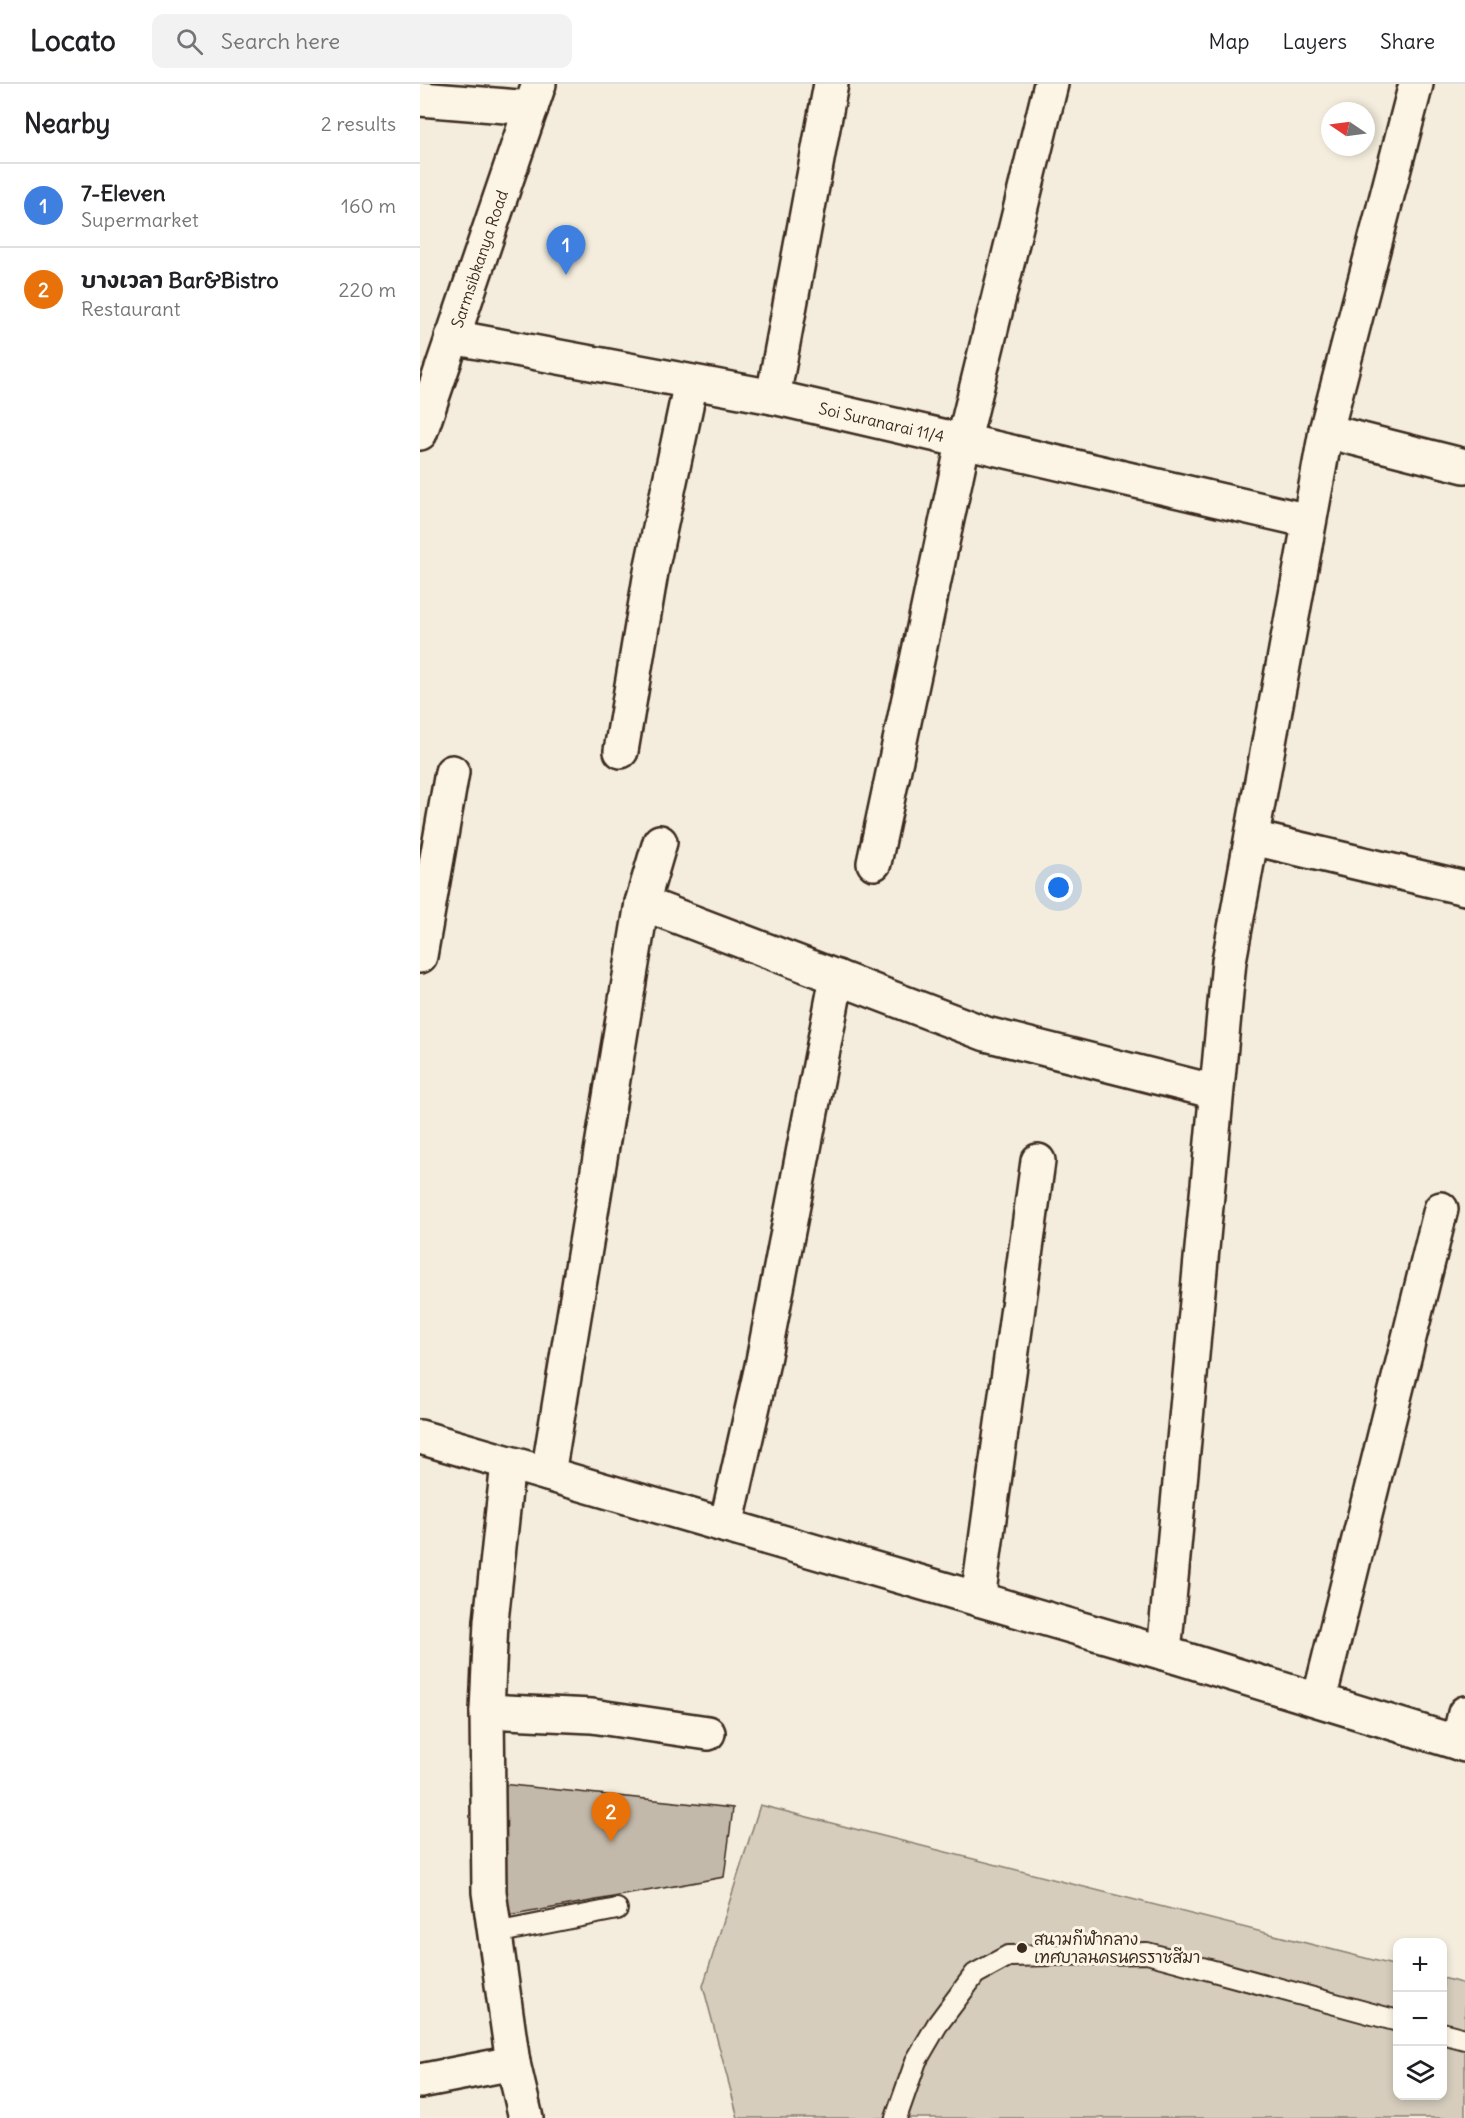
<!DOCTYPE html>
<html lang="en">
<head>
<meta charset="utf-8">
<style>
  body { margin:0; font-family:Delius,"Playpen Sans Thai",sans-serif; background:#f2f2f2; color:#202124 }
  .controls { position:absolute; right:18px; bottom:18px; display:grid; overflow:hidden; border-radius:12px; box-shadow:0 3px 9px #0003 }
  .controls button { width:54px; height:54px; display:grid; place-items:center; padding:0; border:0; border-bottom:2px solid #e0e0e0; background:#fff; color:#202124; font:30px sans-serif }
  .compass { position:absolute; left:901px; top:18px; width:54px; height:54px; border-radius:50%; background:#fff; box-shadow:0 3px 9px #0003; rotate:283deg }
  .you { position:absolute; left:639px; top:804px; width:21px; height:21px; margin:-15px; border:4px solid #fff; border-radius:50%; background:#1a73e8; box-shadow:0 0 0 9px #1a73e833 }
  .badge { display:grid; place-items:center; width:39px; height:39px; border-radius:50%; background:#2563eb; color:#fff; font-size:20px; font-weight:700 }
  .pin { position:absolute; translate:-50% -50px; filter:drop-shadow(0 2px 3px #0008) }
  .pin::after { content:''; position:absolute; top:32px; width:21px; height:18px; background:inherit; clip-path:polygon(0 0,100% 0,50% 100%) }
  .list { margin:0; padding:0; list-style:none }
  h2 { display:flex; justify-content:space-between; align-items:center; height:78px; margin:0; padding:0 24px; font-size:26px }
  h2 small { font-size:20px; font-weight:400; color:#757577 }
  .list li { display:grid; grid-template-columns:39px 1fr auto; gap:18px; align-items:center; box-sizing:border-box; height:84px; padding:0 24px; border-top:2px solid #e0e0e0 }
  .list b { display:block; font-size:22px; white-space:nowrap }
  .list p { margin:0; font-size:20px; white-space:nowrap; color:#757577 }
  .list em { font-size:20px; font-style:normal; color:#757577 }
  .icon { flex:none; width:33px; height:33px; fill:none; stroke:currentColor; stroke-width:2; stroke-linecap:round; stroke-linejoin:round }
  .map { position:relative; flex:none; width:1045px; height:2034px; overflow:hidden }
  header { display:flex; align-items:center; gap:36px; box-sizing:border-box; height:84px; padding:0 30px; background:#fff; border-bottom:2px solid #e0e0e0 }
  header strong { font-size:28px }
  nav { display:flex; gap:33px; margin-inline-start:auto; font-size:21px }
  .search { width:420px; height:54px; background:#f2f2f2; display:flex; align-items:center; gap:15px; box-sizing:border-box; padding:0 21px; border-radius:12px; color:#757577; font-size:22px }
  main { display:flex }
  aside { flex:1; background:#fff }
  .map>svg:first-child { display:block }
</style>
</head>
<body>
<header>
<strong>Locato</strong>
<div class="search"><svg class="icon" aria-label="search" viewBox="0 0 24 24"><circle cx="10" cy="10" r="6"/><path d="M15 15l6 6"/></svg>Search here</div>
<nav><a>Map</a><a>Layers</a><a>Share</a></nav>
</header>
<main>
<aside>
<h2>Nearby<small>2 results</small></h2>
<ul class="list">
<li><span class="badge" style="background:#3f7fe0">1</span><div><b>7-Eleven</b><p>Supermarket</p></div><em>160 m</em></li>
<li><span class="badge" style="background:#e8710a">2</span><div><b>บางเวลา Bar&amp;Bistro</b><p>Restaurant</p></div><em>220 m</em></li>
</ul>
</aside>
<div class="map">
<svg width="1045" height="2034" viewBox="0 0 1045 2034">
  <rect width="100%" height="100%" fill="#f4eddd"/>
  <filter id="ink" filterUnits="userSpaceOnUse"><feTurbulence type="fractalNoise" baseFrequency=".0167" numOctaves="2"/><feDisplacementMap in="SourceGraphic" scale="12" xChannelSelector="R" yChannelSelector="G"/><feConvolveMatrix kernelMatrix="1 2 1 2 8 2 1 2 1" color-interpolation-filters="sRGB"/></filter>
  <g filter="url(#ink)">
    <path fill="#d6cdbd" stroke="#887c6e" stroke-width="1.5" d="M340,1721l637,161 1,130h44l1,-118 22,6v134h-727l-35,-132z"/>
    <path fill="#c3b9aa" stroke="#3b2a1e" stroke-width="1.5" d="M72,1699l241,25 -9,69 -227,41z"/>
    <g fill="none" stroke-linecap="round" stroke-linejoin="round">
      <defs>
        <path id="lane" d="M75,1849l122,-24
          M1022,1949l23,6
          M476,2034l20,-57 21,-36 38,-51 33,-18 139,-3 251,68"/>
        <g id="street">
          <path d="M0,15l111,9"/>
          <path id="s1" d="M32,253l321,60 536,124"/>
          <path d="M353,313l58,-313"/>
          <path d="M906,347l139,35"/>
          <path id="s2" d="M0,349l119,-349"/>
          <path d="M201,667l31,-185 39,-184"/>
          <path d="M833,754l212,50"/>
          <path d="M454,779l90,-424 87,-355"/>
          <path d="M222,819l344,131 230,58"/>
          <path d="M0,872l32,-184"/>
          <path d="M0,1353l744,216 65,-692 97,-530 90,-347"/>
          <path d="M88,1379l-17,158 -4,90 2,181 24,171 13,55"/>
          <path d="M128,1390l94,-571 18,-61"/>
          <path d="M306,1442l36,-160 75,-389"/>
          <path d="M558,1515l60,-438"/>
          <path d="M744,1569l301,92"/>
          <path d="M899,1616l122,-491"/>
          <path d="M67,1627l105,5 116,17"/>
          <path d="M1038,1659l7,-30"/>
          <path d="M0,1997l93,-18"/>
        </g>
      </defs>
      <use href="#lane" stroke="#3b2a1e" stroke-width="24"/>
      <use href="#street" stroke="#3b2a1e" stroke-width="38"/>
      <use href="#lane" stroke="#fcf5e5" stroke-width="20"/>
      <use href="#street" stroke="#fcf5e5" stroke-width="33"/>
    </g>
  </g>
  <circle fill="#3b2a1e" stroke="#fcf5e5" stroke-width="2" cx="602" cy="1864" r="6"/>
  <g text-anchor="middle" stroke-width="6" stroke-linejoin="round" paint-order="stroke">
    <g font-size="16" fill="#3b2a1e" stroke="#fcf5e5">
      <text dy="6" stroke="none"><textPath href="#s2" startOffset="184">Sarmsibkanya Road</textPath></text>
      <text dy="6" stroke="none"><textPath href="#s1" startOffset="438">Soi Suranarai 11/4</textPath></text>
    </g>
    <g font-size="16" fill="#3b2a1e" stroke="#fcf5e5" text-anchor="start">
      <text x="614" y="1861">สนามกีฬากลาง<tspan x="614" dy="18">เทศบาลนครนครราชสีมา</tspan></text>
    </g>
  </g>
</svg>
<div class="controls">
<button>+</button>
<button>−</button>
<button><svg class="icon" aria-label="layers" viewBox="0 0 24 24"><path d="M12 4l9 5-9 5-9-5zM3 14l9 5 9-5"/></svg></button>
</div>
<svg class="compass" viewBox="-18 -18 36 36"><path d="M0-13l5 13h-10z" fill="#e53935"/><path d="M0 13l5-13h-10z" fill="#757577"/></svg>
<div class="you"></div>
<div class="pin badge" style="left:146px;top:191px;background:#3f7fe0">1</div>
<div class="pin badge" style="left:191px;top:1758px;background:#e8710a">2</div>
</div>
</main>
</body>
</html>
